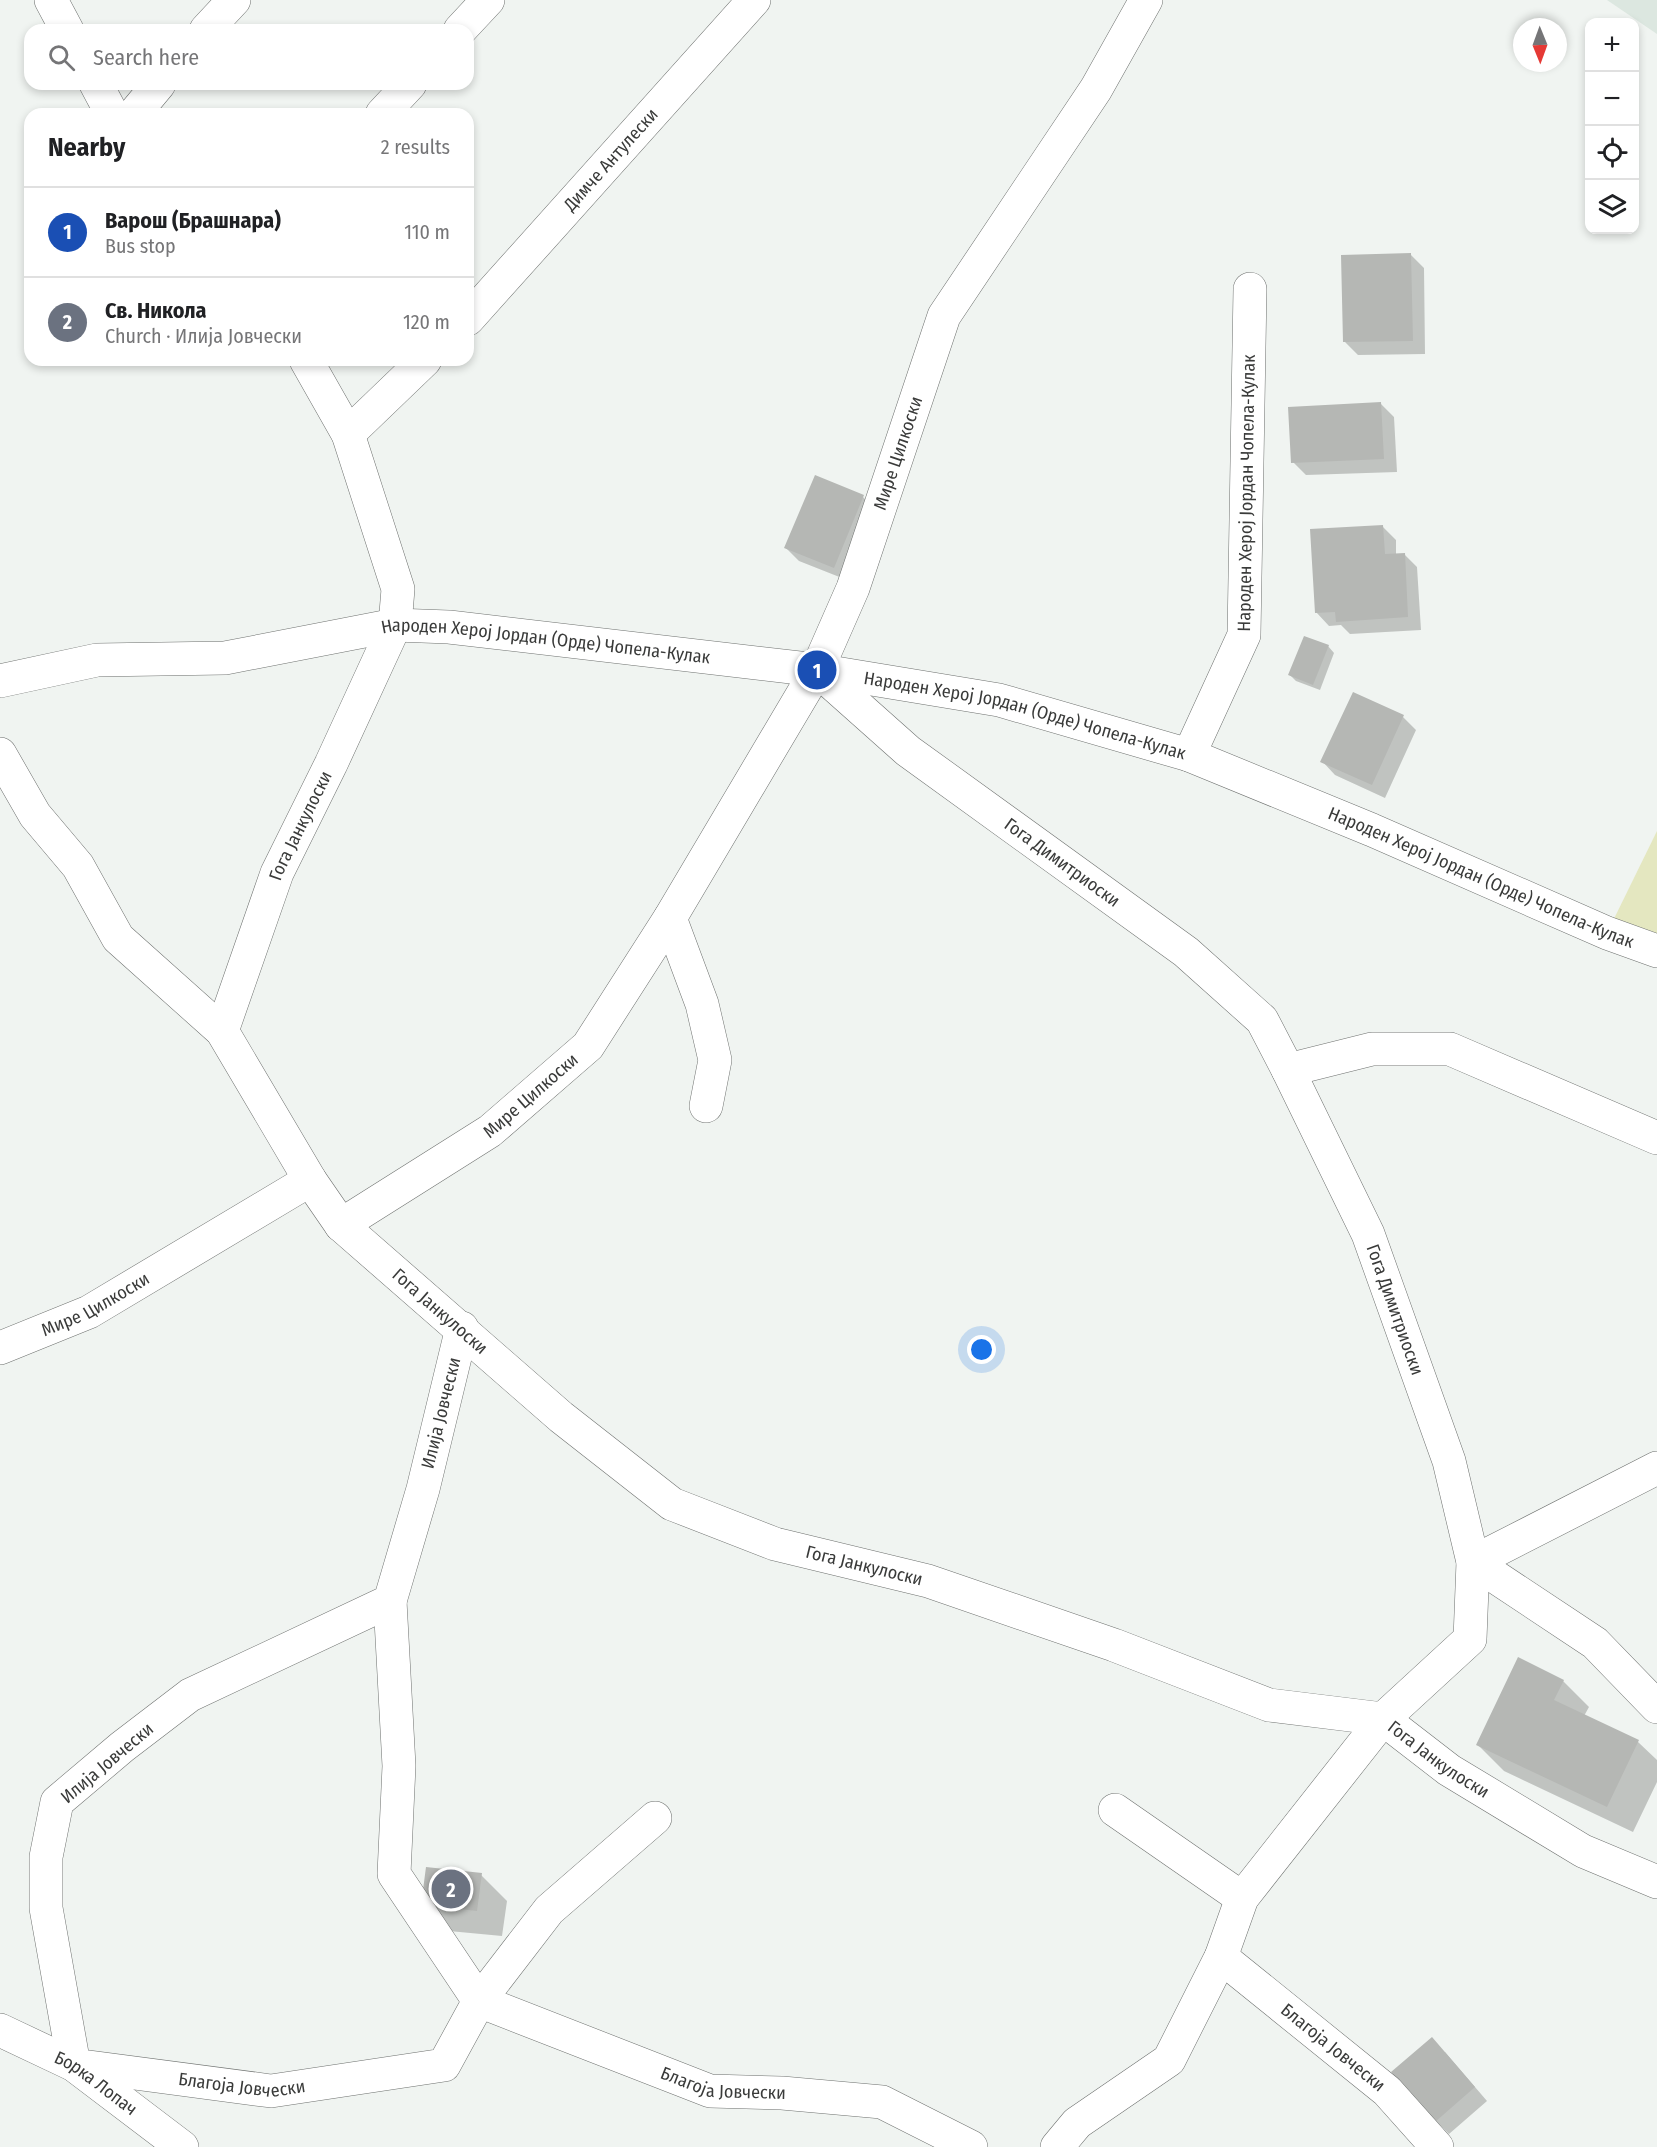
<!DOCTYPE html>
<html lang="en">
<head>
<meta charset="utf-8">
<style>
  body { margin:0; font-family:"Fira Sans Condensed",sans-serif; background:#f2f2f2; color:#202124 }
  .controls { position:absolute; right:18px; top:18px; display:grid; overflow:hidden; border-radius:12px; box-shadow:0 3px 9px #0003 }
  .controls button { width:54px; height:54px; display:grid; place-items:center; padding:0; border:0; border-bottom:2px solid #e0e0e0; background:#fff; color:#202124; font:30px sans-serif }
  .compass { position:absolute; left:1513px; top:18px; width:54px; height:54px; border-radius:50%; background:#fff; box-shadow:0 3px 9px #0003; rotate:179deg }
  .you { position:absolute; left:982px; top:1350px; width:21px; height:21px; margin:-15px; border:4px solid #fff; border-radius:50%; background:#1a73e8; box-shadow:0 0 0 9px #1a73e833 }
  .badge { display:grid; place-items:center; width:39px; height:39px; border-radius:50%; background:#b45309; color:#fff; font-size:20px; font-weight:700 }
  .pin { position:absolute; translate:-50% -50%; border:3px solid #fff; box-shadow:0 2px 6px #0006 }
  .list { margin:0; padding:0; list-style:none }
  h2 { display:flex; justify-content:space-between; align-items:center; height:78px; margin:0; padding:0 24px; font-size:26px }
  h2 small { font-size:20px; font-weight:400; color:#757577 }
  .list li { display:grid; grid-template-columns:39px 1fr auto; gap:18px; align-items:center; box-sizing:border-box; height:90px; padding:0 24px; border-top:2px solid #e0e0e0 }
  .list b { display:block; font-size:22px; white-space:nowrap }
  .list p { margin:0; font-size:20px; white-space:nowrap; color:#757577 }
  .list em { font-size:20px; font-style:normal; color:#757577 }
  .icon { flex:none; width:33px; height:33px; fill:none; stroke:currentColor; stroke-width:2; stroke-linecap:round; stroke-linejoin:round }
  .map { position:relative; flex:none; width:1657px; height:2147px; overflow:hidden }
  .search { position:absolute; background:#fff; box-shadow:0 3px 9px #0003; left:24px; top:24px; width:450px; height:66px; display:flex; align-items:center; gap:15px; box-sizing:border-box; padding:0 21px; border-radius:18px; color:#757577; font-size:22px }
  .panel { position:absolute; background:#fff; box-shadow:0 3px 9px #0003; left:24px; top:108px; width:450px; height:258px; border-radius:18px }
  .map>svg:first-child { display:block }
</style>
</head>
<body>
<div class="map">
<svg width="1657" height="2147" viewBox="0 0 1657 2147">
  <rect width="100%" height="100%" fill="#f0f4f1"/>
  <path fill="#dce7e0" d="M1607,0h50v34z"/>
  <path fill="#e4e7c0" d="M1657,831v120l-50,-18z"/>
  <path fill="#0003" d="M1410,254l14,14 1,86 -67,1 -13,-13z
    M1381,404l13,13 3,55 -91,3 -13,-13z
    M863,497l13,13 -29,70 -48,-19 -13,-13z
    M1382,526l14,14v15l8,-1 13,13 4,63 -71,4 -9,-9 -12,1 -13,-14z
    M1328,646l6,7 -14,37 -24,-9 -6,-6z
    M1403,717l13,13 -31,68 -50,-23 -13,-14z
    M1563,1681l26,26 -5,9 54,26 19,18v22l-24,50 -129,-61 -26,-26z
    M481,1875l26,26 -5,35 -53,-5 -26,-26z
    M1445,2052l42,49 -38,33 -13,-13z"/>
  <path fill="#b5b7b4" d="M1411,253l2,88 -70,1 -2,-87z
    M1381,402l3,57 -93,4 -3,-56z
    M815,475l49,20 -30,73 -50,-20z
    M1383,525l2,29 20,-1 3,64 -72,5 -1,-10 -20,1 -5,-84z
    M1304,636l25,9 -16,40 -25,-10z
    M1353,692l51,23 -32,70 -52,-23z
    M1518,1657l46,23 -10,20 85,40 -32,67 -131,-62z
    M426,1867l56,6 -5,38 -56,-6z
    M1432,2037l43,50 -40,35 -44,-50z"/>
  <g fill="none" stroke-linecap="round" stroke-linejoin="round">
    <defs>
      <g id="minor">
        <path d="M206,30l28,-30"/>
        <path d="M460,30l28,-30"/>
        <path d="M134,114l25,-30"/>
        <path d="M382,114l28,-30"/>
        <path id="s1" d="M468,319l286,-319"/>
        <path d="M348,434l77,-74"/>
        <path id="s2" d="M817,670l91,81 278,201 76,68 26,50 80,164 81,227 24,101 -3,77 -87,80 -141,179 -21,59 -52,103 -92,63 -20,24"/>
        <path id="s3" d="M0,754l35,61 43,51 40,72 104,93 88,149 31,45 220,192 111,87 103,40 153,37 186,64 155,60 114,14 66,51 134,81 74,31"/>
        <path id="s4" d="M1189,755l55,-120 6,-346"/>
        <path d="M670,918l32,86 13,56 -9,46"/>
        <path id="s5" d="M222,1031l55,-158 54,-109 64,-139"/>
        <path d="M1288,1070l84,-21h78l207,89"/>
        <path id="s6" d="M341,1225l149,-94 98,-85 82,-128 147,-248 36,-82 91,-272 152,-227 50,-89"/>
        <path id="s7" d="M462,1328l-39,161 -33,112 -200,94 -68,52 -65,55 -11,55v51l28,157 197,26 173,-26 35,-64 70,-91 106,-92"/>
        <path id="s8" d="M0,1348l89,-36 221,-132"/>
        <path d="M1657,1468l-184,94 122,81 62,64"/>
        <path id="s9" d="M390,1601l9,165 -5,108 85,127 231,90 72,2 100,9 89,45"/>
        <path d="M1115,1810l127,88"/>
        <path id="s10" d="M1221,1957l166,134 50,56"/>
        <path id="s11" d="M0,2030l74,35 108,82"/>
      </g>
      <g id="tertiary">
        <path d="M51,0l16,30"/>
        <path d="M96,84l16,30"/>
        <path d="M306,360l42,74 50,155 -3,36"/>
        <path id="s12" d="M0,681l97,-21 128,-2 170,-33 54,2 368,43 182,30 190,55 183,75 235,103 50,18"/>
      </g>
    </defs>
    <use href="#minor" stroke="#6e716f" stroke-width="34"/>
    <use href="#tertiary" stroke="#6e716f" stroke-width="34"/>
    <use href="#minor" stroke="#fff" stroke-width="33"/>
    <use href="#tertiary" stroke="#fff" stroke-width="33"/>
  </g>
  <g text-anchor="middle" stroke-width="6" stroke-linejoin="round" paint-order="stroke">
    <g font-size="18" fill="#3a3b3a" stroke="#fff">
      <text dy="6" stroke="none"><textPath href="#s1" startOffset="214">Димче Антулески</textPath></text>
      <text dy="6" stroke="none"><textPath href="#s6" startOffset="978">Мире Цилкоски</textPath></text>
      <text dy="6" stroke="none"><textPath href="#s4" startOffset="274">Народен Херој Јордан Чопела-Кулак</textPath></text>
      <text dy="6" stroke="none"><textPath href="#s12" startOffset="552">Народен Херој Јордан (Орде) Чопела-Кулак</textPath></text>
      <text dy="6" stroke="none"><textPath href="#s12" startOffset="1038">Народен Херој Јордан (Орде) Чопела-Кулак</textPath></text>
      <text dy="6" stroke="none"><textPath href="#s5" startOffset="220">Гога Јанкулоски</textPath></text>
      <text dy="6" stroke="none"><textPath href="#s2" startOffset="312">Гога Димитриоски</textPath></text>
      <text dy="6" stroke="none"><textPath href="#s12" startOffset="1524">Народен Херој Јордан (Орде) Чопела-Кулак</textPath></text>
      <text dy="6" stroke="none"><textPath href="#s6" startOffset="230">Мире Цилкоски</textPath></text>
      <text dy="6" stroke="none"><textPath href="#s8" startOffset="105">Мире Цилкоски</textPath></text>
      <text dy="6" stroke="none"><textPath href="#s3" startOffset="718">Гога Јанкулоски</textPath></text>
      <text dy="6" stroke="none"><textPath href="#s2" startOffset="886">Гога Димитриоски</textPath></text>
      <text transform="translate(441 1413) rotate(-76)" y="6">Илија Јовчески</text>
      <text dy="6" stroke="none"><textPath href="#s3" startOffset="1222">Гога Јанкулоски</textPath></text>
      <text dy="6" stroke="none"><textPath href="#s3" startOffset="1834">Гога Јанкулоски</textPath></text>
      <text transform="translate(107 1763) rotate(-40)" y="6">Илија Јовчески</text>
      <text dy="6" stroke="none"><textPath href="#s10" startOffset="144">Благоја Јовчески</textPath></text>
      <text dy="6" stroke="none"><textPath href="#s7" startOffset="1110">Благоја Јовчески</textPath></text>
      <text dy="6" stroke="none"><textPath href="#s9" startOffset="686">Благоја Јовчески</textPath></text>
      <text dy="6" stroke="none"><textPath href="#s11" startOffset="110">Борка Лопач</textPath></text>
    </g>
  </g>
</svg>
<div class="controls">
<button>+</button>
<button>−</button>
<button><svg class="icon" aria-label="locate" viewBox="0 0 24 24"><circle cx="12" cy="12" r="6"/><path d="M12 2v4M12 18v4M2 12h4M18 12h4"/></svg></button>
<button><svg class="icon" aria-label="layers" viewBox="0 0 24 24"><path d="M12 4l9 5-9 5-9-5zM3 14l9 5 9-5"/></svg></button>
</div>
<svg class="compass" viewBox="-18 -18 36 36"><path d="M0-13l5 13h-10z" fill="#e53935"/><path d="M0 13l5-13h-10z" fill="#757577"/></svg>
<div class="you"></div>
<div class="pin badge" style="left:817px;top:670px;background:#1a4fb4">1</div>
<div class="pin badge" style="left:451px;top:1889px;background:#6b7280">2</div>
<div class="search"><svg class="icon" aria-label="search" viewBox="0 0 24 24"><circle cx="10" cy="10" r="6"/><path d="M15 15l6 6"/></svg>Search here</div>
<section class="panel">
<h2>Nearby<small>2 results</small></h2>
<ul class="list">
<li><span class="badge" style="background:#1a4fb4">1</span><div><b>Варош (Брашнара)</b><p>Bus stop</p></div><em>110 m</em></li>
<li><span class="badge" style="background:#6b7280">2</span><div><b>Св. Никола</b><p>Church · Илија Јовчески</p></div><em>120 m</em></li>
</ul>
</section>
</div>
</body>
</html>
